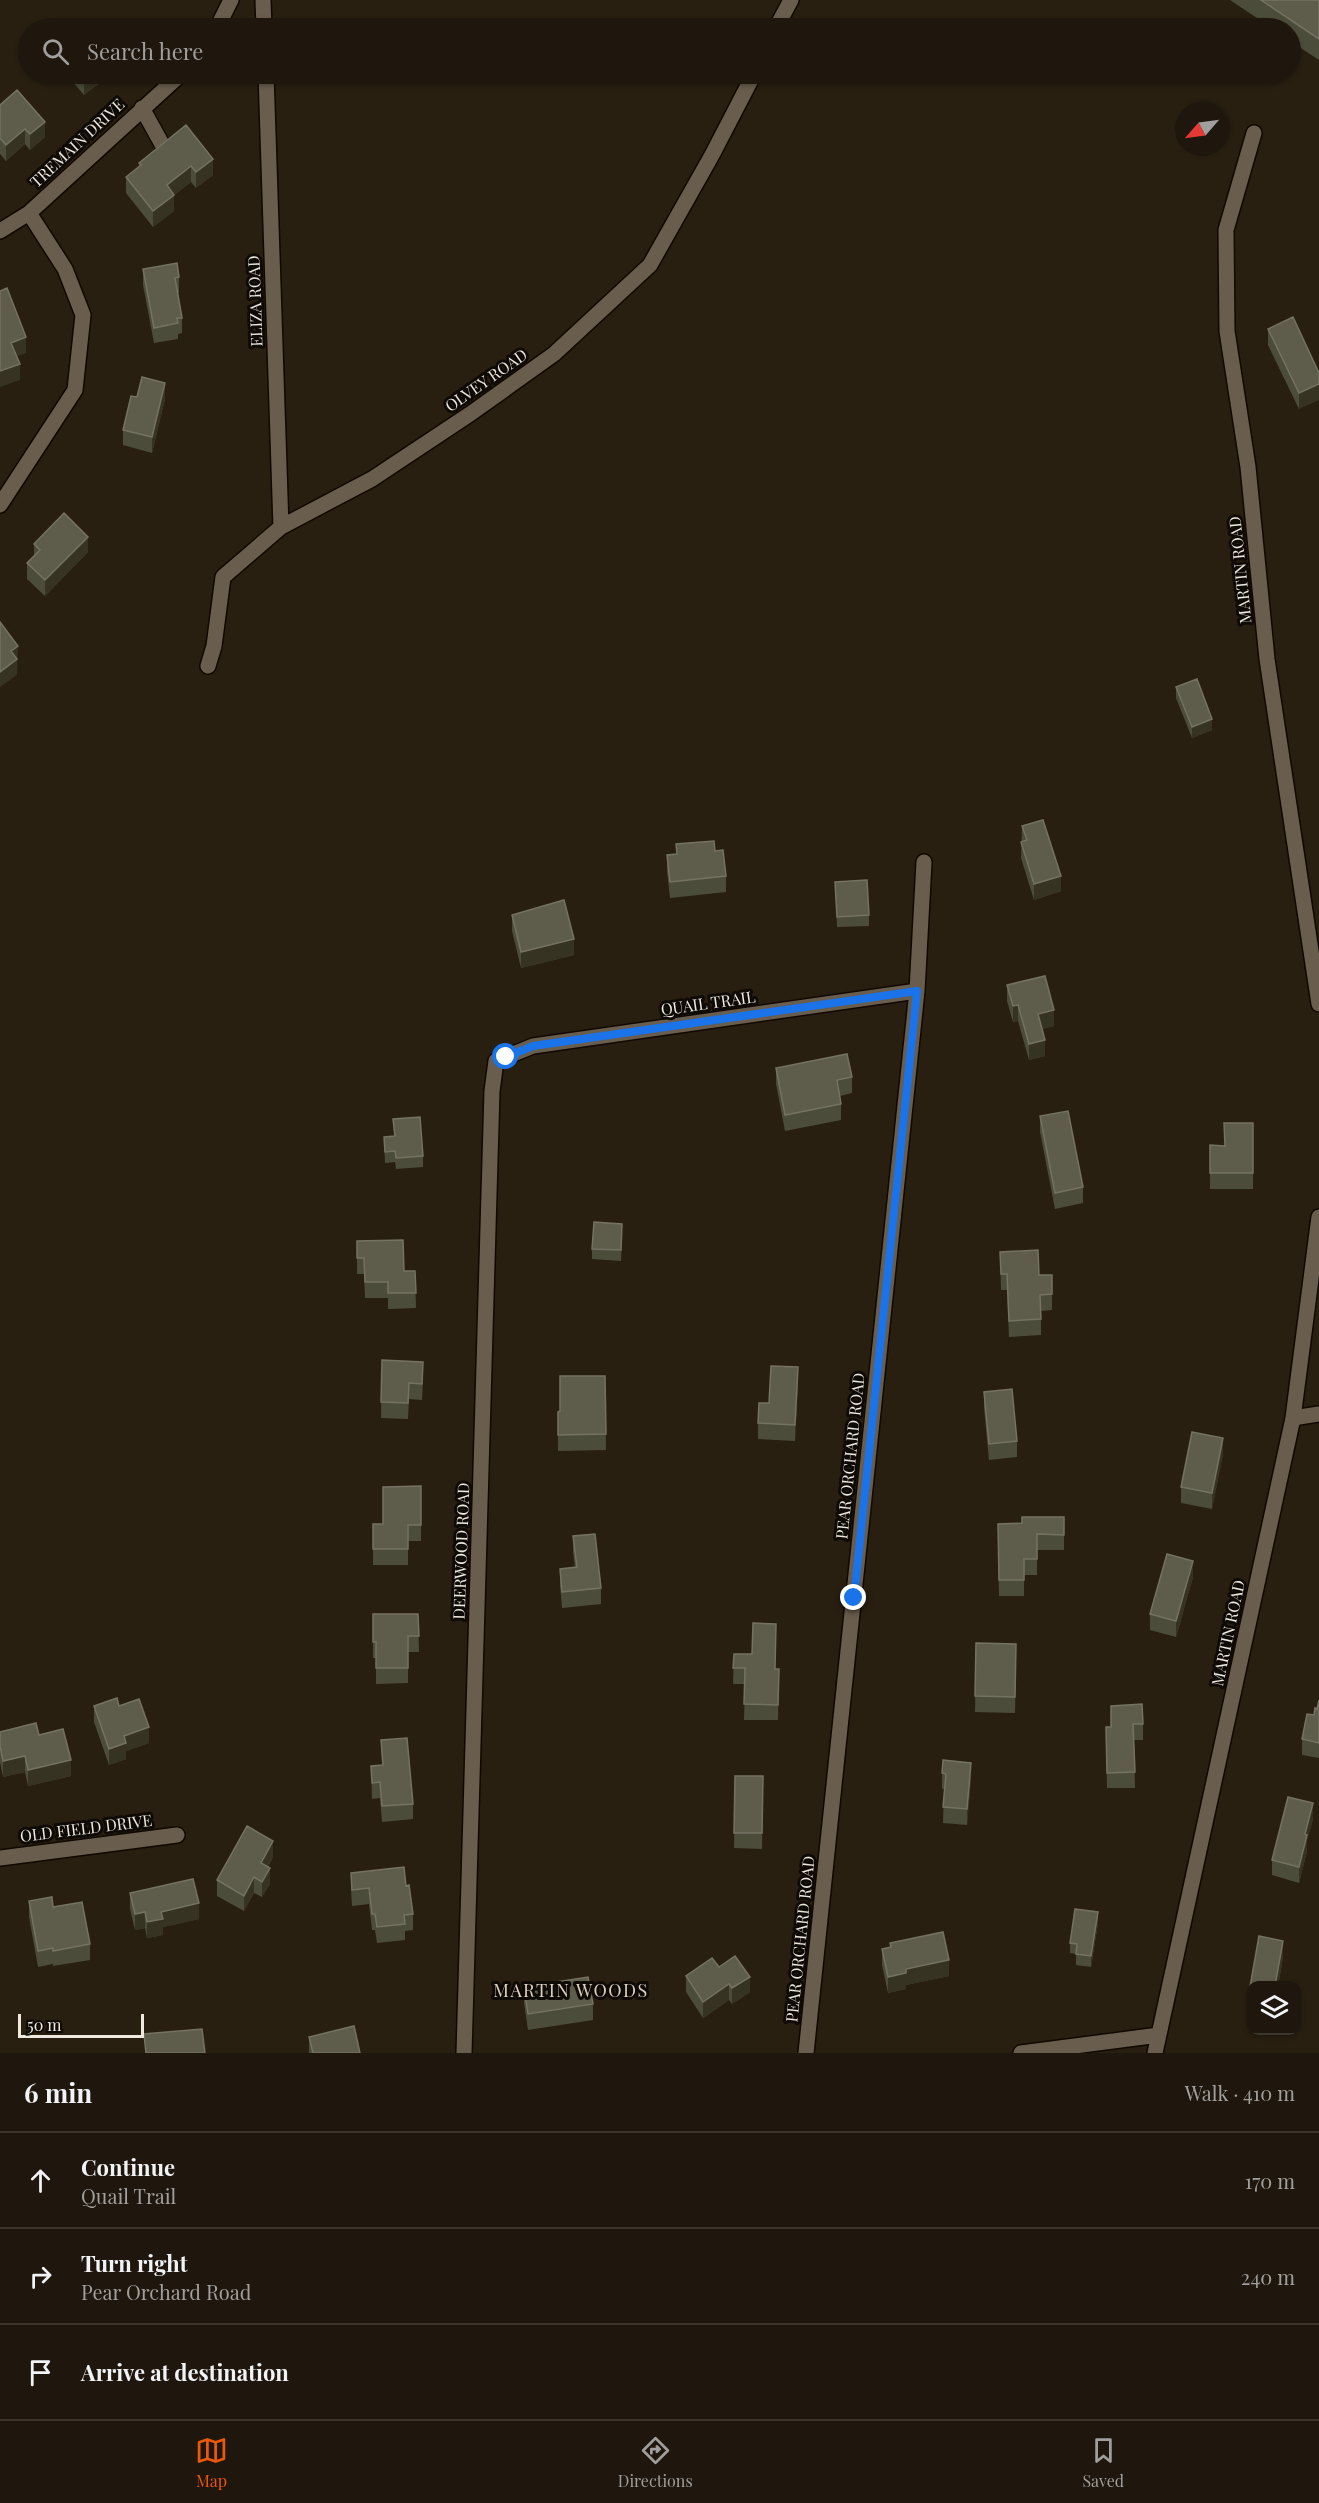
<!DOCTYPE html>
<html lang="en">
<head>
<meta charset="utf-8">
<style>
  body { margin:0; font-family:"Playfair Display",serif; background:#272016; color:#f1f3f6 }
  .controls { position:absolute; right:18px; bottom:18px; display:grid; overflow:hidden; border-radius:12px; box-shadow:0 2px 4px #0004 }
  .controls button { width:54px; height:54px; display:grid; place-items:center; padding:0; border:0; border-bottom:2px solid #3c362e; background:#1f170d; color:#f1f3f6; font:30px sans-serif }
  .compass { position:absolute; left:1175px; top:102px; width:54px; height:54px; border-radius:50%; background:#1f170d; box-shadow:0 2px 4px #0004; rotate:242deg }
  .scale { position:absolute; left:18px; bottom:15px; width:126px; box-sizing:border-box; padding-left:6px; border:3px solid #eee8de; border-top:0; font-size:16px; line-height:21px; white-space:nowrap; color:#eee8de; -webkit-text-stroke:4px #0e0a05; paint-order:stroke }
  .stop { position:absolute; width:18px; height:18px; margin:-14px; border:4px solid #1a73e8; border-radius:50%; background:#fff }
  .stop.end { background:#1a73e8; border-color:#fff; box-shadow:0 2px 6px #0008 }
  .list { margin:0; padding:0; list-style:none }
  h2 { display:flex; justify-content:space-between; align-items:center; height:78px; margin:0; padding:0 24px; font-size:26px }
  h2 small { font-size:20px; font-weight:400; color:#a19f9d }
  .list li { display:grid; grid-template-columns:39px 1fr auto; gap:18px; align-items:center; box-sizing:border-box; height:96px; padding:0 24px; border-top:2px solid #3c362e }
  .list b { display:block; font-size:22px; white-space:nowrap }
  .list p { margin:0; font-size:20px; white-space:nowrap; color:#a19f9d }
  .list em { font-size:20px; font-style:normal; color:#a19f9d }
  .icon { flex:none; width:33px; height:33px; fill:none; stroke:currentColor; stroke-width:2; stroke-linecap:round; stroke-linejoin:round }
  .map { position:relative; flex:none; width:1319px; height:2053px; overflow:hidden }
  .search { position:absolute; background:#1f170d; box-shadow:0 2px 4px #0004; left:18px; right:18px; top:18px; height:66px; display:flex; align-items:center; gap:15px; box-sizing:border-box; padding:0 21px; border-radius:33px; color:#a19f9d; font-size:22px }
  .sheet { height:366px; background:#1f170d }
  nav { display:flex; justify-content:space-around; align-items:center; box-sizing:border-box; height:84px; border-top:2px solid #3c362e; background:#1f170d; font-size:16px; color:#a19f9d }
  nav a { display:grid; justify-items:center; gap:3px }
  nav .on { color:#ea580c }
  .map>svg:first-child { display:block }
</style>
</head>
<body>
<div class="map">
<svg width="1319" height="2053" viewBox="0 0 1319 2053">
  <rect width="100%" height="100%" fill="#291f11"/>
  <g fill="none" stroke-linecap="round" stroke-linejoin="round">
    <defs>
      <path id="minor" d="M263,0l1,28
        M217,28l14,-28
        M776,28l15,-28
        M266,74l15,453
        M142,108l21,38
        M1254,133l-28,97 1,101 21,136 19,192 52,345
        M0,231l29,-18 152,-139
        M0,505l75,-115 8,-75 -18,-46 -36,-56
        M208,666l6,-20 9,-69 58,-50 91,-48 98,-65 84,-60 96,-89 62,-110 42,-81
        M1293,1418l26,-4
        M0,1858l177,-23
        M464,2053l28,-962 4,-30 37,-15 384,-55
        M806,2053l111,-1062 7,-129
        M1021,2053l138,-18
        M1155,2053l138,-635 26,-201"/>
    </defs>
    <use href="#minor" stroke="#110800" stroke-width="18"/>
    <use href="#minor" stroke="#695d4d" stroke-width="15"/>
  </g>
  <path fill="#4c4c3a" d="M1230,0h89v60l-29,-19v-13h-18z
    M66,74h45l-27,21z
    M0,105l45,32 -15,13 -5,-6 -19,17 -6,-7z
    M186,125l27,50 -17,13 -5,-6 -17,13v16l-21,16 -27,-34v-16l13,-9v-5z
    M143,269l36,8v16h-1l4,25v15l-4,1v5l-24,4 -11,-58z
    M1268,329l51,44 -20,36 -31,-64z
    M137,397l28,2 -13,54 -29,-8v-15z
    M34,544l54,8 -43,44 -18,-17v-16l7,-7z
    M1176,687l36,43 -20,8 -16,-40z
    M1022,826l39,65 -27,9 -13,-42z
    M676,844l39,7 11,25v16l-56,6 -3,-27v-16l9,-1z
    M835,882l34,33v11l-32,1z
    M512,915l62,40 -53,13 -9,-37z
    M1007,985l47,41 -12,3 3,27 -16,4 -11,-39 -5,1 -6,-21z
    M776,1068l76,9v16l-12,3 1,8v16l-56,11 -9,-47z
    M1040,1116l43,71v16l-28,6 -15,-77z
    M393,1119l30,37v11l-27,2 -1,-7 -10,1 -1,-26 10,-1z
    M1253,1123v66h-43v-44l15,1z
    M622,1235l-1,26 -29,-2v-10z
    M357,1241l47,30h11l1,37 -28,1v-11h-23l-1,-24h-7z
    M1000,1252l39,23 13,19v16l-11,1v24l-32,2 -2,-47h-6z
    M382,1360l41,18 -1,22 -13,-1 -1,20 -27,-1z
    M605,1376l1,74 -48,1v-39l2,-1z
    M798,1383l-3,58 -37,-2v-16l11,-20z
    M984,1392l33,49v16l-28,3 -5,-52z
    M1223,1454l-11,55 -31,-6v-16z
    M421,1486v55h-13v24h-35v-41h10z
    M1064,1517v33h-27v25h-13v21h-25l-1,-72 24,-1z
    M573,1536l28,52v16l-39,4 -2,-23v-16l15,-1 -2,-16z
    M1193,1577l-17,60 -26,-7v-16z
    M373,1614h45l1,38h-11v31l-32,1v-26h-3z
    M976,1643l40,16 -1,54 -40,-1z
    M734,1654l41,15h4l-1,51h-34l1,-36h-12z
    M1319,1700v58l-17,-3v-16l15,-30z
    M94,1706h25l30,37 -23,8v8l-17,6 -15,-43z
    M1111,1706l32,18v16h-9l1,48h-28l-1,-61h5z
    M0,1732l71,44 -43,10 -3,-14 -22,5 -3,-15z
    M381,1740l32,64v15l-31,3 -2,-24 -8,1 -1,-33 11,-1z
    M942,1773l29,5 -4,47 -24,-2 1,-34h-2z
    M735,1776h28l-1,73 -28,-1z
    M1313,1819l-6,21v11l-8,32 -27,-8v-15z
    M273,1857l-5,10 2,17 -8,13 -8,-4 -10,18 -27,-15v-16z
    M351,1873l55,13 7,28v16l-8,1v9l-28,3 -2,-13h-3l-3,-26 -17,2 -1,-17z
    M130,1893l69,26 -36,8v8l-16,3 -2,-10 -10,2 -5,-21z
    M29,1901l24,6 37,37v16l-37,6v-2l-15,3 -9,-50z
    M1098,1923l-7,44 -15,-2v-11l-6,-1v-10z
    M1259,1936l24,5v16l-5,29h-27v29l-3,-1v-16z
    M890,1943l59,33 -43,9v4l-18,4 -6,-28v-16l8,-1z
    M719,1967l31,25 -18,12 -3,-4 -26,18 -17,-26v-16z
    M524,1987l69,17v16l-65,10 -4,-27z
    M309,2037l51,16h-51z"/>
  <path fill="#373322" d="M91,74h20l-27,21v-16z
    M45,122v15l-15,13v-16z
    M25,129v15l-19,17v-16z
    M213,159v16l-17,13v-16z
    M191,166v16l-17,13v16l-21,16v-16l14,-26z
    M26,337v16l-15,6v-16z
    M20,364v16l-20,7v-16z
    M165,383v16l-13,54v-16z
    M1319,384v16l-20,9v-16z
    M88,537v15l-43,44v-16z
    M18,646l-1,29 -17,12v-15l11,-21z
    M1212,719v11l-20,8v-11z
    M1061,876v15l-27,9v-16z
    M574,939v16l-53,13v-16z
    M1018,1005v16l-5,1v-16z
    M1054,1010v16l-16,4v-16z
    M1045,1040v16l-16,4v-16z
    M798,1367v16l-3,58v-16z
    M1223,1438v16l-11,55v-16z
    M1193,1561v16l-17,60v-16z
    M149,1727v16l-23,8v8l-17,6v-16l15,-13z
    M25,1756v16l-22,5v-16z
    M71,1760v16l-43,10v-16z
    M971,1763v15l-4,47v-16z
    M1313,1803v16l-6,21v11l-8,32v-16l6,-33z
    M273,1841v16l-12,22v-16z
    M270,1868v16l-8,13v-15z
    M254,1877v16l-10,18v-15z
    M199,1903v16l-36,8v8l-16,3v-16l14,-10z
    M145,1912v16l-10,2v-16z
    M1098,1912v11l-7,44v-11z
    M1283,1941v16l-5,29h-3z
    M949,1960v16l-43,9v4l-18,4v-16l18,-8z
    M750,1977v15l-18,12v-16z
    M729,1984v16l-26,18v-16z"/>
  <path fill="#5e5d4c" stroke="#747263" stroke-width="1.5" d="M1261,0h58v39z
    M110,22l5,6h-13z
    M79,74h12l-7,5z
    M17,90l28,32 -15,12 -5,-5 -19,16 -6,-7v-33z
    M186,125l27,34 -17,13 -5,-6 -24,19 7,10 -21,16 -27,-34 15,-12 -2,-2z
    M177,263l2,14 -4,1 7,40h-5l1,5 -24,5 -11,-59z
    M7,288l19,49 -15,6 9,21 -20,7v-80z
    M1293,317l26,56v11l-20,9 -31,-64z
    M142,377l23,6 -13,54 -29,-7 8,-34 6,1z
    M64,513l24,24 -43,43 -18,-17 13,-13 -6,-6z
    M0,622l18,24 -7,5 6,8 -17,13z
    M1197,679l15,40 -20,8 -16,-40z
    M1043,820l18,56 -27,8 -13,-42 6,-2 -5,-14z
    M714,841l1,10 8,-1 3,26 -56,6 -3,-27 10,-1 -1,-10z
    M867,880l2,35 -32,2 -2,-35z
    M564,900l10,39 -53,13 -9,-37z
    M1045,976l9,34 -16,4 7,26 -16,4 -11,-39 -5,1 -6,-21z
    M847,1054l5,23 -15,3 4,24 -56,11 -9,-47z
    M1068,1111l15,76 -28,6 -15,-77z
    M420,1117l3,39 -27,2 -1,-7 -10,1 -1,-15 11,-1 -2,-17z
    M1224,1123h29v50h-43v-28l15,1z
    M594,1222l28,2 -1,26 -29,-1z
    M403,1240l1,31h11l1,22h-28v-11h-23l-1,-24h-7v-17z
    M1038,1250l1,25h13v19l-12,1 1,24 -32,2 -2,-47h-6l-1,-22z
    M382,1360l41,2 -1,22 -13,-1 -1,20 -27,-1z
    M771,1366l27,1 -3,58 -37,-2 1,-20h10z
    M560,1376h45l1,58 -48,1v-23l2,-1z
    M1012,1389l5,52 -28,3 -5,-52z
    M1192,1432l31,6 -11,55 -31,-6z
    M421,1486v39h-13v24h-35v-25h10v-37z
    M1022,1517h42v18l-27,-1v25h-13v21h-25l-1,-56 24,-1z
    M595,1534l6,54 -39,4 -2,-23 17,-2 -4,-31z
    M1167,1554l26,7 -17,60 -26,-7z
    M373,1614h45l1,22h-11v32h-32v-26h-3z
    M753,1623l23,1 -1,45h4l-1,36 -34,-1 1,-36h-12l1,-14h18z
    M976,1643l40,1 -1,53 -40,-1z
    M117,1698l2,8 20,-7 10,28 -25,9 2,7 -17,6 -15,-43z
    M1319,1700v43l-17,-4 5,-25 7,1 1,-7 2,1z
    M1142,1704l1,20h-10l2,48 -28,1 -1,-46h5v-21z
    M36,1723l3,12 24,-6 8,31 -43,10 -3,-14 -22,5 -3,-15v-14z
    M407,1738l6,66 -31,2 -2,-24 -8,1 -1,-17 12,-1 -2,-25z
    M943,1760l28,3 -4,46 -24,-2 3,-33 -4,-1z
    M735,1776h28l-1,57h-28z
    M1288,1797l25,6 -8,31 2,1 -8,32 -27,-7z
    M247,1826l26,15 -12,22 9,5 -8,14 -8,-5 -10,19 -27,-16z
    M404,1867l2,19 3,-1 4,29 -9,1 1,9 -28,3 -2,-13h-3l-3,-26 -17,2 -1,-17z
    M193,1879l6,24 -38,9 2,7 -16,3 -2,-10 -10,2 -5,-21z
    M52,1897l1,10 29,-5 8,42 -37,7v-3l-15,3 -9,-50z
    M1075,1909l23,3 -7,44 -15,-2 1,-10 -7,-1z
    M943,1932l6,28 -43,9v4l-18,4 -6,-28 9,-2 -1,-4z
    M1259,1936l24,5 -8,45h-24v13l-3,-1z
    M735,1956l15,21 -18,11 -3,-4 -26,18 -17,-26 26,-18 7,9z
    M588,1977l5,27 -65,10 -4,-27z
    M354,2026l6,27h-47l-4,-16z
    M202,2029l3,24h-59l-2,-19z"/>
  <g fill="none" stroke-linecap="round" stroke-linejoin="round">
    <path stroke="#1a73e8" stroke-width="8" d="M506,1057l27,-11 384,-55 -63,607"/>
  </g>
  <g text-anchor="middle" stroke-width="6" stroke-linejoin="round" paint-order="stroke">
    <g font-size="16" fill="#eee8de" stroke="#0e0a05">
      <text transform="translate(77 143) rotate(-43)" y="6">TREMAIN DRIVE</text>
      <text transform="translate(255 301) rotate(-92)" y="6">ELIZA ROAD</text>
      <text transform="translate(486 380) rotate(-35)" y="6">OLVEY ROAD</text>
      <text transform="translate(1240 570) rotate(-96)" y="6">MARTIN ROAD</text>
      <text transform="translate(708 1003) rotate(-8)" y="6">QUAIL TRAIL</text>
      <text transform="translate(850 1456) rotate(-84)" y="6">PEAR ORCHARD ROAD</text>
      <text transform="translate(461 1551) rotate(-88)" y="6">DEERWOOD ROAD</text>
      <text transform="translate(1228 1633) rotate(-78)" y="6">MARTIN ROAD</text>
      <text transform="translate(86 1828) rotate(-7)" y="6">OLD FIELD DRIVE</text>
      <text transform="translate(800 1939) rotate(-84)" y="6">PEAR ORCHARD ROAD</text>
    </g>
    <g font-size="18" letter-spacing="1.5" fill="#ded0be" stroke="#0e0a05">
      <text x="571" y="1997">MARTIN WOODS</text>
    </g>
  </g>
</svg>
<div class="controls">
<button><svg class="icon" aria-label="layers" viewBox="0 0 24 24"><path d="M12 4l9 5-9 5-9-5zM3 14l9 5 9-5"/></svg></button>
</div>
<svg class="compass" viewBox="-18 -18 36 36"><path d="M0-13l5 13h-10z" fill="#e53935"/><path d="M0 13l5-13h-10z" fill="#a19f9d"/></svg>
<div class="scale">50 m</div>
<div class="stop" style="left:506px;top:1057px"></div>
<div class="stop end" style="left:854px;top:1598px"></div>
<div class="search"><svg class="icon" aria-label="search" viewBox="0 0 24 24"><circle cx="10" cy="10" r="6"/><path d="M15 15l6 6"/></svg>Search here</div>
</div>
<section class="sheet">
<h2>6 min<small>Walk · 410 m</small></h2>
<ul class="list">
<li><svg class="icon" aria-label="ahead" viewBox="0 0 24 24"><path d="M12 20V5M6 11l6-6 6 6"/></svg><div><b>Continue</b><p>Quail Trail</p></div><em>170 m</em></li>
<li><svg class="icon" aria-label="right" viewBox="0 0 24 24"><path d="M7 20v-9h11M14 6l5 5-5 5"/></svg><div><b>Turn right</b><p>Pear Orchard Road</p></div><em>240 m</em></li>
<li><svg class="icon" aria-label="arrive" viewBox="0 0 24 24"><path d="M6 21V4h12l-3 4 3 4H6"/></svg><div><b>Arrive at destination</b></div></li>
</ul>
</section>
<nav>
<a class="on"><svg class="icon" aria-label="map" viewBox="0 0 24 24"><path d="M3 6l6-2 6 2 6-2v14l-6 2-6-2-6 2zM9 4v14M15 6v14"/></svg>Map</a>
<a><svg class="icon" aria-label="directions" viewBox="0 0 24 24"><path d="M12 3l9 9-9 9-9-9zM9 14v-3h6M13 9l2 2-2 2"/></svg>Directions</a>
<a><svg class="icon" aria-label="saved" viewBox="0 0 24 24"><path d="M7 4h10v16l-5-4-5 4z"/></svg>Saved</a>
</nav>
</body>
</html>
